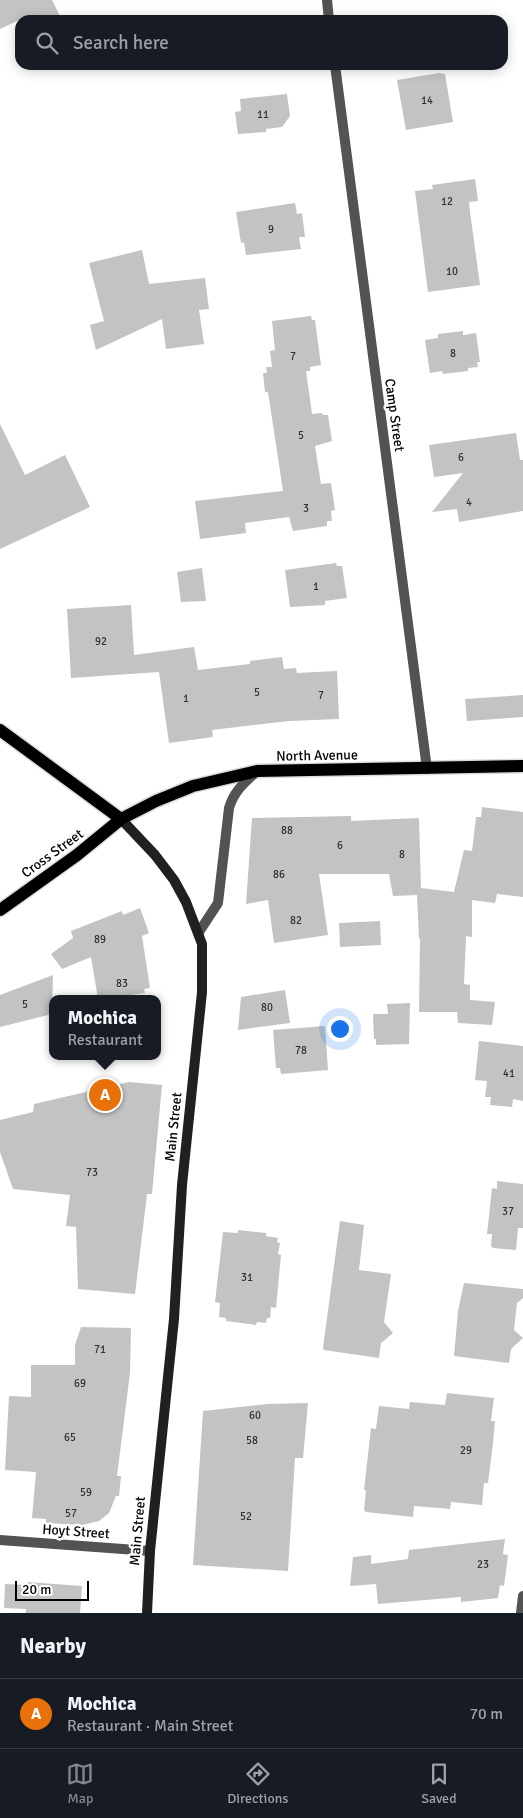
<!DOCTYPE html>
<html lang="en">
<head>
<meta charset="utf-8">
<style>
  body { margin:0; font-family:Signika,sans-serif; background:#20242c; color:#f1f3f6 }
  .scale { position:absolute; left:15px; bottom:12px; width:74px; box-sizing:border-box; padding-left:5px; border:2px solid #000; border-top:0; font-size:14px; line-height:18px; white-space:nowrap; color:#000; -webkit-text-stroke:4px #fff; paint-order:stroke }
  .you { position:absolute; left:339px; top:1028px; width:18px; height:18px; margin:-12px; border:4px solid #fff; border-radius:50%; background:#1a73e8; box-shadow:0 0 0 8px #1a73e833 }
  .badge { display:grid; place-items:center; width:32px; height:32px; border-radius:50%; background:#858687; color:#fff; font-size:16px; font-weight:700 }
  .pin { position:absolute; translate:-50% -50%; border:2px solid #fff; box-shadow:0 1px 5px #0006 }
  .popup { position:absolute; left:49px; top:995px; width:112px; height:65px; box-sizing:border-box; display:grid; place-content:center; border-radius:10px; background:#171b24; filter:drop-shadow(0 1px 4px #0005); font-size:16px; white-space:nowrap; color:#9ea1a6 }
  .popup b { font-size:19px; color:#f1f3f6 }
  .popup::after { content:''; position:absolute; left:50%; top:100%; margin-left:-10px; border:10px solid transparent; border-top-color:#171b24 }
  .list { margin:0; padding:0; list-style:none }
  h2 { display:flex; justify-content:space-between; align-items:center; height:65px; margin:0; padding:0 20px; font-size:21px }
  h2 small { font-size:16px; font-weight:400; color:#9ea1a6 }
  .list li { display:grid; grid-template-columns:32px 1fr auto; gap:15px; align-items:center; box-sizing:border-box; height:70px; padding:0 20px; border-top:1px solid #363941 }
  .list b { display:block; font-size:19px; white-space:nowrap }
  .list p { margin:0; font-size:16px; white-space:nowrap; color:#9ea1a6 }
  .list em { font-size:16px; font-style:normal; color:#9ea1a6 }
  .icon { flex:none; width:28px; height:28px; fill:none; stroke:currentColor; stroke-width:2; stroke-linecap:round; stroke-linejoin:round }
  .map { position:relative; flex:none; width:523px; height:1613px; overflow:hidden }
  .search { position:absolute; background:#171b24; box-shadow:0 2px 12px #0003; left:15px; right:15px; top:15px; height:55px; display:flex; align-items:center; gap:12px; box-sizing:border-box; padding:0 18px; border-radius:15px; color:#9ea1a6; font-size:19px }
  .sheet { height:135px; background:#171b24 }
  nav { display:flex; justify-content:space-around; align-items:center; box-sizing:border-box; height:70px; border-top:1px solid #363941; background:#171b24; font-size:14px; color:#9ea1a6 }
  nav a { display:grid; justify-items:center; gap:2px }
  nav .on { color:#858687 }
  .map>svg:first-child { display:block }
</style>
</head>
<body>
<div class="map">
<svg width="523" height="1613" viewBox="0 0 523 1613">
  <rect width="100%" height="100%" fill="#fff"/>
  <path fill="#c3c3c3" d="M0,0h52l10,20h-43l-19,9z
    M439,73l6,1 8,48 -47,8 -9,-50z
    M287,94l3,22 -8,11 -16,2v3l-28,2 -3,-22 6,-1 -1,-12z
    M475,179l3,22 -9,1 1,10 10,73 -52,7 -13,-101 18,-2 -1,-4z
    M295,203l2,11 5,-1 3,24h-6l2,12 -55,6 -2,-13 -3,1 -5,-31z
    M142,250l7,34 56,-6 4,31 -10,1 5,34 -38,5 -4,-30 -66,31 -6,-25 14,-4 -15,-58z
    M311,316l1,4h3l6,45 -11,2v4h-4l6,43 10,-1 1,2h5l4,26 -17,5 6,38 10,-1 4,27 -4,1 1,10h-5v5l-34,5 -4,-14 -44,6 1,10 -46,6 -5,-38 88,-10 -15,-99h-3l-2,-19h4l-1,-6h6l-2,-16 5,-1 -3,-29z
    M463,331v4l13,-2 4,29h-3l1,5 -10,1v3l-25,3 -1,-3 -12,2 -5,-33 13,-2v-4z
    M0,424l25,51 40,-20 25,52 -90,42z
    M516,433l4,27h3v51l-64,11 -2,-13 -25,3 31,-39 -29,4 -5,-32z
    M336,563l1,3h5l5,32 -22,3v4l-35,2 -5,-37z
    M202,568l4,33 -25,1 -4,-30z
    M131,605l3,50 60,-8 4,23 52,-6v-3l32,-4 2,12 12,-1 1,5 40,-2 2,48 -50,2 -77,9 1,7 -44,6 -10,-71 -88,6 -4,-69z
    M523,695v22l-56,4 -2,-22z
    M482,807l41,5v85l-26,-3 -2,9 -23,-3v37l-6,-1 -2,48 6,1v15l25,2 -3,23 -34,-2 -1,-11h-38l1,-74 -1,1 -2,-44 -24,1 -4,-22h-70l9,61 -54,8 -6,-43 -22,4 6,-86 99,-2v5l68,-3 2,70 33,4 10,-42 8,1 4,-34h5z
    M140,908l9,25 -7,3 8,52 -6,1 1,4 -14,2 1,4h-34l-7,-42 -29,12 -11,-15 22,-16 -2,-7 51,-20 1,4z
    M380,921l1,24 -41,2 -1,-24z
    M53,975l-1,39 -52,13v-32z
    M285,990l5,33 -52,7 3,-33z
    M410,1003l-1,41 -33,1v-6h-2l-1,-25h15l-1,-10z
    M325,1026l3,44 -47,4 -1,-6h-4l-3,-38z
    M479,1041l44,5v55l-10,-2 -1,8 -22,-2 1,-8h-6l2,-16 -12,-1z
    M129,1082l33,3 -10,109h-5l-12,100 -57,-5 -2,-62 -10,-1 4,-31 -57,-6 -13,-37v-32l33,-8 1,-8z
    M497,1181l26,3v44h-5l-2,22 -23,-2 -2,-2 1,-12h-5l5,-46 5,1z
    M340,1221l24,4 -5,45 32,4 -7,48 9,11 -12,10 -2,15 -55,-8 -1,-2z
    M238,1230l28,3v3l12,2 -1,4 3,1 -2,11 3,1 -5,53 -5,-1 -1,11h-3l-1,5 -9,-1 -1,3 -30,-4v-3l-7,-1 1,-14 -5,-1 8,-70 15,1z
    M464,1283l59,6v9l-6,5 -3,27 9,8 -12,11 -2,14 -55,-7 4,-45z
    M81,1327l50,1 -1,45 -13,103h4l-2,20h-3l-7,17 -10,8 -17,4 -36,-2v-4l-14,-1 4,-46 -31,-2 4,-74 22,1v-32h44v-20z
    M447,1393l47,5 -3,23h4l-2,22 -5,40h-4l-2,22 -31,-3 -1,7 -36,-3 -1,11 -47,-5 -2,-2 2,-20h-2l7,-62 5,1 3,-23 30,3 1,-7 35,3z
    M308,1403l-5,55h-8l-7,113 -95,-6 10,-154 65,-7z
    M505,1539l-2,15 5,1 -4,31 -4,-1 -2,13 -37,4v-5l-83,7 -2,-20 -26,2 3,-29 18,-2v9l37,-5 1,-9z
    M28,1582l54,4 -2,27h-54v-4l-22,-1 1,-24 23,1z"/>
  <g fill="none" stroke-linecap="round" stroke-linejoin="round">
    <defs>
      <path id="primary" d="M0,730l121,89
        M0,910l77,-55 44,-36 35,-18 37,-15 64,-15 266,-5"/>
    </defs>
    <use href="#primary" stroke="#dbdbdb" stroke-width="15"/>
    <path stroke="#535353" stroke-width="10" d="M327,0l2,20
      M335,65l92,704
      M199,932l19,-29 11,-95c5,-17 15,-25 28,-37
      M0,1540l150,11
      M521,1613l2,-17"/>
    <path stroke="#202020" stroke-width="10" d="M121,819l34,36 19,25 12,22 16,42v48l-20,193 -8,134 -24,232 -3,62"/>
    <use href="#primary" stroke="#000" stroke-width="12"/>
  </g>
  <g text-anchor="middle" stroke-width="5" stroke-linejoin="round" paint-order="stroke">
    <g font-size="11" fill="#313131">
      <text x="427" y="104">14</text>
      <text x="263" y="118">11</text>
      <text x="447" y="205">12</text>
      <text x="271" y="233">9</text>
      <text x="452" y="275">10</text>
      <text x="453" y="357">8</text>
      <text x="293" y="360">7</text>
      <text x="301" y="439">5</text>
      <text x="461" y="461">6</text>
      <text x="469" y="506">4</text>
      <text x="306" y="512">3</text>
      <text x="316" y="590">1</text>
      <text x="101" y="645">92</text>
      <text x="257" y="696">5</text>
      <text x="321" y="699">7</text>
      <text x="186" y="702">1</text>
      <text x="287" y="834">88</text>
      <text x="340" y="849">6</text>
      <text x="402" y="858">8</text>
      <text x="279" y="878">86</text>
      <text x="296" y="924">82</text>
      <text x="100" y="943">89</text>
      <text x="122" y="987">83</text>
      <text x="25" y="1008">5</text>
      <text x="267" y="1011">80</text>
      <text x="301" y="1054">78</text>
      <text x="509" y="1077">41</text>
      <text x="92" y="1176">73</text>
      <text x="508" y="1215">37</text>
      <text x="247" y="1281">31</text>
      <text x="100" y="1353">71</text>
      <text x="80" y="1387">69</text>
      <text x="255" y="1419">60</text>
      <text x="70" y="1441">65</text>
      <text x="252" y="1444">58</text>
      <text x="466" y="1454">29</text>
      <text x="86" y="1496">59</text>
      <text x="71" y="1517">57</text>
      <text x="246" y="1520">52</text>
      <text x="483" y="1568">23</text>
    </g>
    <g font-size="14" fill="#000" stroke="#fff">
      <text transform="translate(395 415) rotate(82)" y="5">Camp Street</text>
      <text transform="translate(317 755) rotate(-1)" y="5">North Avenue</text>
      <text transform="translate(52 853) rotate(-36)" y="5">Cross Street</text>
      <text transform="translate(173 1127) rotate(-84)" y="5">Main Street</text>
      <text transform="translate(76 1531) rotate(4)" y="5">Hoyt Street</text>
      <text transform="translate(137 1531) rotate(-85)" y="5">Main Street</text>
    </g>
  </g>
</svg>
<div class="scale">20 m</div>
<div class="you"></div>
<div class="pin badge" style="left:105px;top:1095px;background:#e8710a">A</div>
<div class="popup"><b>Mochica</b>Restaurant</div>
<div class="search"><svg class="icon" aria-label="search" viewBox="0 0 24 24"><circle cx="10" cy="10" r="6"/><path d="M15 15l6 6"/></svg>Search here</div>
</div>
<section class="sheet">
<h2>Nearby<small></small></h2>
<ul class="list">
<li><span class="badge" style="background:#e8710a">A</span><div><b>Mochica</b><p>Restaurant · Main Street</p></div><em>70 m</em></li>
</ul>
</section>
<nav>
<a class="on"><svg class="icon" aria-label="map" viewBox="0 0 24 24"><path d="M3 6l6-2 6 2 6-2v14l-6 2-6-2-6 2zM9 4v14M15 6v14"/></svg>Map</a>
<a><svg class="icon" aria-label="directions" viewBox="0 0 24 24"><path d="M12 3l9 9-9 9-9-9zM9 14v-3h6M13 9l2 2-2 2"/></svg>Directions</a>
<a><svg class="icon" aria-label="saved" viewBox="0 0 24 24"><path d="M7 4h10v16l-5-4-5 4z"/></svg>Saved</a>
</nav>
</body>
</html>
